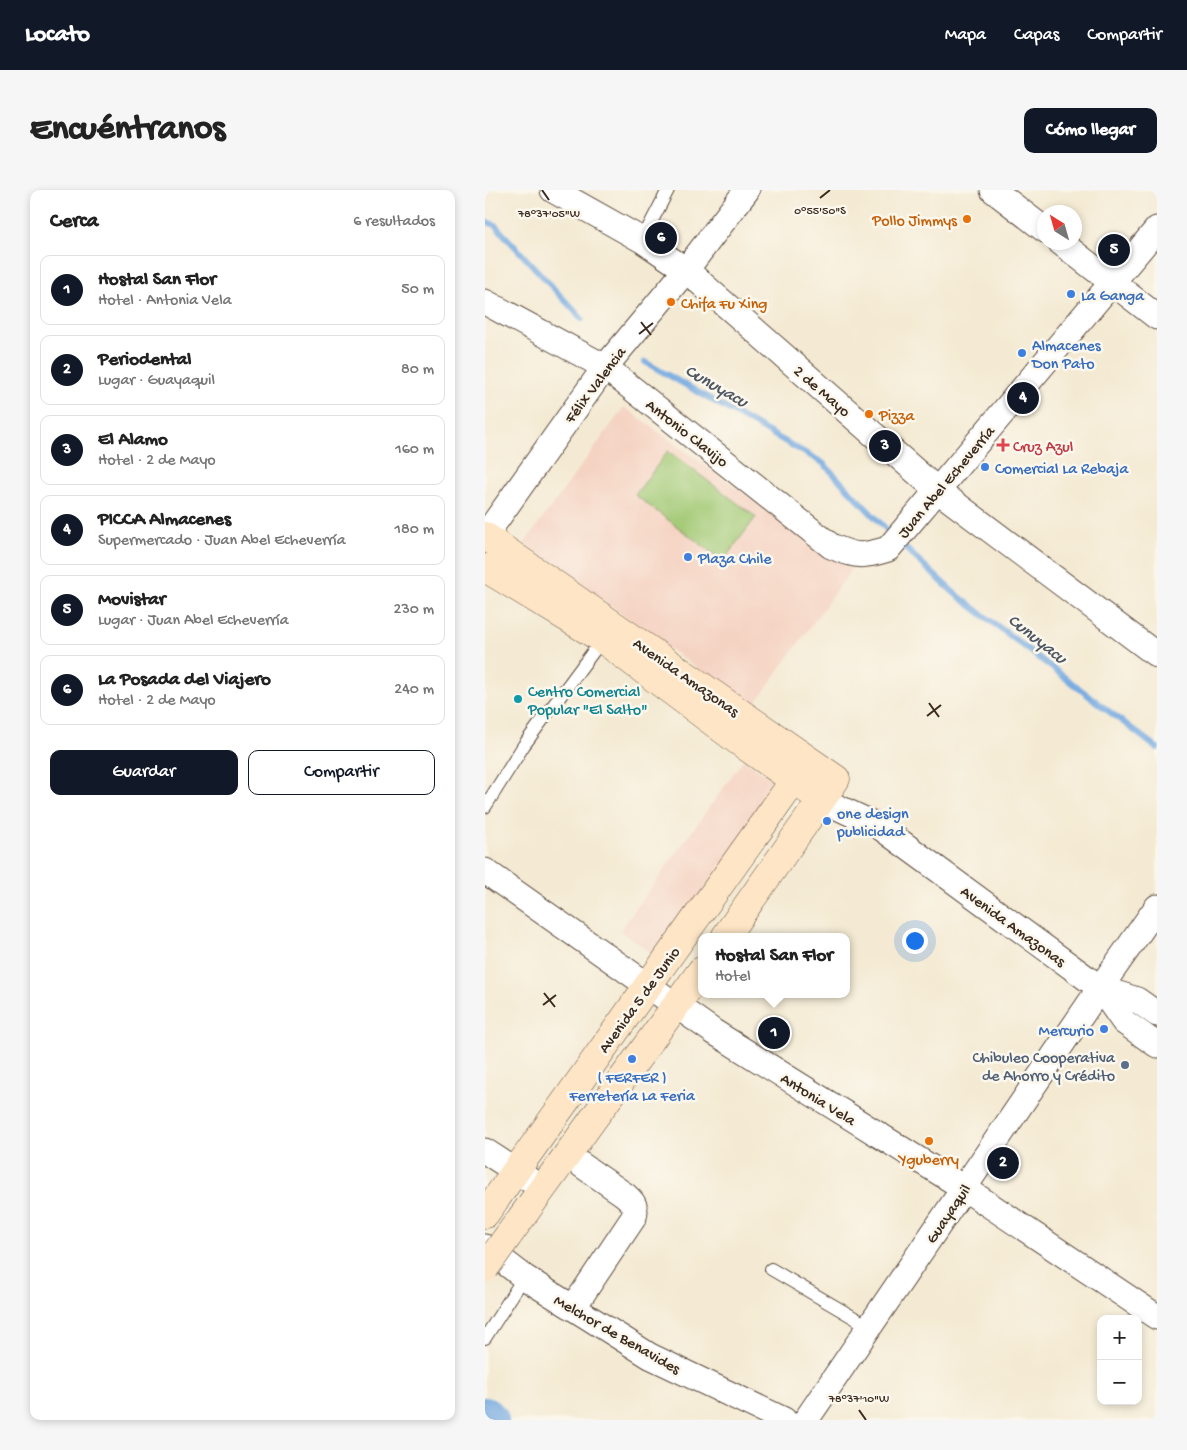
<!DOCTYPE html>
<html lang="es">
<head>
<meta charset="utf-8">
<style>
  body { margin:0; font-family:"Gochi Hand",sans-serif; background:#f6f6f6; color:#222 }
  .controls { position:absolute; right:15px; bottom:15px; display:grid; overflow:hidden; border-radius:10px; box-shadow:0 2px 8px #0003 }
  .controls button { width:45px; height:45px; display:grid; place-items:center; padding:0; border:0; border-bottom:1px solid #e0e0e0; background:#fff; color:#222; font:25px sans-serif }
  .compass { position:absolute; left:552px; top:15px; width:45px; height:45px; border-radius:50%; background:#fff; box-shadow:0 2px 8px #0003; rotate:323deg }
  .you { position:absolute; left:429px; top:750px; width:18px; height:18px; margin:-12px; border:4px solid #fff; border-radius:50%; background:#1a73e8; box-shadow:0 0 0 8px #1a73e833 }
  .badge { display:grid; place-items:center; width:32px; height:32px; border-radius:50%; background:#111827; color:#fff; font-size:16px; font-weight:700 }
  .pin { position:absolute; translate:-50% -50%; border:2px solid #fff; box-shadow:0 1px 5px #0006 }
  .popup { position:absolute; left:213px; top:743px; width:152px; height:65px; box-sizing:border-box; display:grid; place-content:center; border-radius:10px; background:#fff; filter:drop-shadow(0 1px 4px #0005); font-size:16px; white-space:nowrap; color:#767676 }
  .popup b { font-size:19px; color:#222 }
  .popup::after { content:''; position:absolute; left:50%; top:100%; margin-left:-10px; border:10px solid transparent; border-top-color:#fff }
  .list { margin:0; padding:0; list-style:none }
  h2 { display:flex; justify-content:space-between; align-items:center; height:65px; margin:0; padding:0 20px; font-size:21px }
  h2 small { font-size:16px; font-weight:400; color:#767676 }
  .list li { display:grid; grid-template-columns:32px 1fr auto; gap:15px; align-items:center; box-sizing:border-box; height:70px; margin:0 10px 10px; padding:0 10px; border:1px solid #e0e0e0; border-radius:10px }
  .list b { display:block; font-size:19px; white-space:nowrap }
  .list p { margin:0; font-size:16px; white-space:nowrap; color:#767676 }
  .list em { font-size:16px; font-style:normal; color:#767676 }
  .actions { display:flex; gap:10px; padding:15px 20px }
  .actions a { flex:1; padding:11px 0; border:1px solid #111827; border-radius:10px; text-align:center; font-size:18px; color:#111827 }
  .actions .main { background:#111827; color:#fff }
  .map { position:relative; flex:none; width:672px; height:1230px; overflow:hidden; border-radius:10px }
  header { display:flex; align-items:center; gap:30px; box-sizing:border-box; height:70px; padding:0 25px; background:#111827; color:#fff }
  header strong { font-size:24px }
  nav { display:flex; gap:28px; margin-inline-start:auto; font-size:18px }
  .intro { display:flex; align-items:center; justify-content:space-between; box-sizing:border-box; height:120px; padding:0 30px }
  h1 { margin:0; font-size:35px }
  .button { padding:12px 22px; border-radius:10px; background:#111827; color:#fff; font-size:18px; font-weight:700 }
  main { display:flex; gap:30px; padding:0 30px }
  aside { flex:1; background:#fff; border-radius:10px; box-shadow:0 2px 8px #0003 }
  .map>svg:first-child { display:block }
</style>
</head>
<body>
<header>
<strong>Locato</strong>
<nav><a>Mapa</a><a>Capas</a><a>Compartir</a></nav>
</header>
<div class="intro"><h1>Encuéntranos</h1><a class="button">Cómo llegar</a></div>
<main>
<aside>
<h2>Cerca<small>6 resultados</small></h2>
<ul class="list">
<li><span class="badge">1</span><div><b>Hostal San Flor</b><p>Hotel · Antonia Vela</p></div><em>50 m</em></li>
<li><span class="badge">2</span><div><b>Periodental</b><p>Lugar · Guayaquil</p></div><em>80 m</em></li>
<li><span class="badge">3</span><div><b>El Alamo</b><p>Hotel · 2 de Mayo</p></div><em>160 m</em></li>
<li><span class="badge">4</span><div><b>PICCA Almacenes</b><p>Supermercado · Juan Abel Echeverría</p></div><em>180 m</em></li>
<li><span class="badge">5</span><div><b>Movistar</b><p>Lugar · Juan Abel Echeverría</p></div><em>230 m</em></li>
<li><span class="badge">6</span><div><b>La Posada del Viajero</b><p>Hotel · 2 de Mayo</p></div><em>240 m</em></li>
</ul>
<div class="actions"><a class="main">Guardar</a><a>Compartir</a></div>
</aside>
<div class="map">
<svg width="672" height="1230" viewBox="0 0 672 1230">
  <rect width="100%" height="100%" fill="#fbf7ec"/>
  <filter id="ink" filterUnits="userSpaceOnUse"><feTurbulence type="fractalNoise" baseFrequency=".02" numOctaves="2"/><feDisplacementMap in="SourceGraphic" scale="10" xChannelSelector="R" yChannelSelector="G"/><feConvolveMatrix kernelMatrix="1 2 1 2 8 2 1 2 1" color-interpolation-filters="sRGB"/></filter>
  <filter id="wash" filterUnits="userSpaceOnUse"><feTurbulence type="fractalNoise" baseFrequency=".0096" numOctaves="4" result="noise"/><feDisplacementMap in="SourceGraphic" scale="20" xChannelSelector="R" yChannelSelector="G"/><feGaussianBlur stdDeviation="1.12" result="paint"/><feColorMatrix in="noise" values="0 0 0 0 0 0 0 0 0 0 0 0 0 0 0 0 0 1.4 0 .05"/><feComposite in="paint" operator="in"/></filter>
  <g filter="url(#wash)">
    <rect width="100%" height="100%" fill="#f4ead3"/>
    <path fill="#f5d3c2" d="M139,217l227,163 -99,138 -228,-164z
      M259,569l35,25 -123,172 -36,-25z"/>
    <path fill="#a2c974" stroke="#6e7a49" d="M183,261l88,66 -33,44 -88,-66z"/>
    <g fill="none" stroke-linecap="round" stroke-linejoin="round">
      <path stroke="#72a8e0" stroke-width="6" d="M0,31l10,4 87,94
        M160,172l178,101 65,68
        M419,357l49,45 204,156"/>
      <path stroke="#72a8e0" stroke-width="38" d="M0,1226l5,4"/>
    </g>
  </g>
  <g filter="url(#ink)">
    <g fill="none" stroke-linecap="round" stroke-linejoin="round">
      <defs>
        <path id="lane" d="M157,50l26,-50
          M0,617l39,-62 80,-108
          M286,1079l99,58
          M0,1148l39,-61"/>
        <path id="street" d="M68,0l89,50 44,30 251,220 220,165
          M508,0l52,40
          M575,52l97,75
          M0,112l120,65 226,179c25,11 31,11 57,3l269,-320
          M0,346l120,-169 81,-97 61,-80
          M337,610l58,27 220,161 37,12 20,14
          M0,681l229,161 250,156 193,129
          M615,798l24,34 33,23
          M0,961l57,37
          M82,965l58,40c8,7 12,11 9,22l-61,91
          M0,1057l39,30 126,79 134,64
          M321,1230l294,-432 57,-81"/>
        <path id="secondary" d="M0,346l351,243 -111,158
          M0,378l117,71 136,102 71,50
          M0,1024l323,-453
          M23,1046l193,-265"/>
      </defs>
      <use href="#lane" stroke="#574739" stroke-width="14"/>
      <use href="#street" stroke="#574739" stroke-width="27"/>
      <use href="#secondary" stroke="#574739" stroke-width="29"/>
      <use href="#lane" stroke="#fff" stroke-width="12"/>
      <use href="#street" stroke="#fff" stroke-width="25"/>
      <use href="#secondary" stroke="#fde5c5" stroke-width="28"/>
      <defs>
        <path id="secondary-bridge" d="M0,1078l23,-32"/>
      </defs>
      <use href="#secondary-bridge" stroke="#574739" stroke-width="29" stroke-linecap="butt"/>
      <use href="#secondary-bridge" stroke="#fde5c5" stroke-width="28"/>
    </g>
  </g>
  <path fill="none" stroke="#3b2a1e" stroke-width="2" d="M57,0l7,10M335,8l10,-8M156,132l10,13M154,144l14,-11M444,513l10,14M442,526l14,-11M59,803l11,14M58,815l13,-10M374,1220l7,10"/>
  <g fill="#e8710a" stroke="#fbf7ec" stroke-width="2">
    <circle cx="482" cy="29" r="5"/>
    <circle cx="186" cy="112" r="5"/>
    <circle cx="384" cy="224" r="5"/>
    <circle cx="444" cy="951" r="5"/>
  </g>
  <g fill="#3f7fe0" stroke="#fbf7ec" stroke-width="2">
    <circle cx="586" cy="104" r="5"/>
    <circle cx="537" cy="163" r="5"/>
    <circle cx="500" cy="277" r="5"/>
    <circle cx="203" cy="367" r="5"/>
    <circle cx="342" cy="631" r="5"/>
    <circle cx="619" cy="839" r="5"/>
    <circle cx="147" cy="869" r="5"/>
  </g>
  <path fill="#e0444e" stroke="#fbf7ec" stroke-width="2" d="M515.5 247.5h5v5h5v5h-5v5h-5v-5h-5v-5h5z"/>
  <circle fill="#0f9aa8" stroke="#fbf7ec" stroke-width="2" cx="33" cy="509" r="5"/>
  <circle fill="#5c6f8a" stroke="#fbf7ec" stroke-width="2" cx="640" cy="875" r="5"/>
  <g text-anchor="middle" stroke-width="5" stroke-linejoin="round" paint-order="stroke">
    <g font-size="16" fill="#c56008" stroke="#fbf7ec" text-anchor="start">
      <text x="472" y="35" text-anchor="end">Pollo Jimmys</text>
      <text x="196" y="118">Chifa Fu Xing</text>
      <text x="394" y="230">Pizza</text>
      <text x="444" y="974" text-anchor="middle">Yguberry</text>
    </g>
    <g font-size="16" fill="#366cbe" stroke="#fbf7ec" text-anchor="start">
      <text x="596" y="110">La Ganga</text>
      <text x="547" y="160">Almacenes<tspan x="547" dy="18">Don Pato</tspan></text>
      <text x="510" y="283">Comercial La Rebaja</text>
      <text x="213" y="373">Plaza Chile</text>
      <text x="352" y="628">one design<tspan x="352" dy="18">publicidad</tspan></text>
      <text x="609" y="845" text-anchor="end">Mercurio</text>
      <text x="147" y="892" text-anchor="middle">( FERFER )<tspan x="147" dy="18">Ferretería La Feria</tspan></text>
    </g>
    <g font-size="16" fill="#3b2a1e" stroke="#fbf7ec">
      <text transform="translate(109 194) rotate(-53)" y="6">Félix Valencia</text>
      <text transform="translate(338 200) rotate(41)" y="6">2 de Mayo</text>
      <text transform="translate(203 242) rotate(38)" y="6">Antonio Clavijo</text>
      <text transform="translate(460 291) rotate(-50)" y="6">Juan Abel Echeverría</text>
      <text transform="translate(202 486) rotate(35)" y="6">Avenida Amazonas</text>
      <text transform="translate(529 735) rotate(36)" y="6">Avenida Amazonas</text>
      <text transform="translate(153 809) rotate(-54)" y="6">Avenida 5 de Junio</text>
      <text transform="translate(334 908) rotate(32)" y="6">Antonia Vela</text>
      <text transform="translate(462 1023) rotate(-56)" y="6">Guayaquil</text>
      <text transform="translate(133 1143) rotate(30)" y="6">Melchor de Benavides</text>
    </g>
    <g font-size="16" fill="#be3a42" stroke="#fbf7ec" text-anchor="start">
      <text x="528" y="261">Cruz Azul</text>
    </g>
    <g font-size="16" fill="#0d838f" stroke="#fbf7ec" text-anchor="start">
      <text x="43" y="506">Centro Comercial<tspan x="43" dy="18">Popular "El Salto"</tspan></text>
    </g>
    <g font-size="16" fill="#4e5e75" stroke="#fbf7ec" text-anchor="end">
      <text x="630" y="872">Chibuleo Cooperativa<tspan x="630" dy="18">de Ahorro y Crédito</tspan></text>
    </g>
    <g font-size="18" font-style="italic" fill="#4e5662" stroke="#fbf7ec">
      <text transform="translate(232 195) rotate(30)" y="6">Cunuyacu</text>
      <text transform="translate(553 448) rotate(38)" y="6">Cunuyacu</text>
    </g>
  </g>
  <g font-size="12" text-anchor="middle" fill="#3b2a1e" stroke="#fbf7ec" stroke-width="5" stroke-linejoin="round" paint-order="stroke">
    <text x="335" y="24">0°55'50"S</text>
    <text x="64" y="27">78°37'05"W</text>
    <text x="374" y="1212">78°37'10"W</text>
  </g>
</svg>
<div class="controls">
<button>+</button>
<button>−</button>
</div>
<svg class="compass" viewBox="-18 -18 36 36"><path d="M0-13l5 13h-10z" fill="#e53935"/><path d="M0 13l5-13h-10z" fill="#767676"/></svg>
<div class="you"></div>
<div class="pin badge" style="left:289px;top:843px">1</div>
<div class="popup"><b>Hostal San Flor</b>Hotel</div>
<div class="pin badge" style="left:518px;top:973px">2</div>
<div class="pin badge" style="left:400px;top:256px">3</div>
<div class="pin badge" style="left:538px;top:208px">4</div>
<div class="pin badge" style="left:629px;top:60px">5</div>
<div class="pin badge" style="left:176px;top:48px">6</div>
</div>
</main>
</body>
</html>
